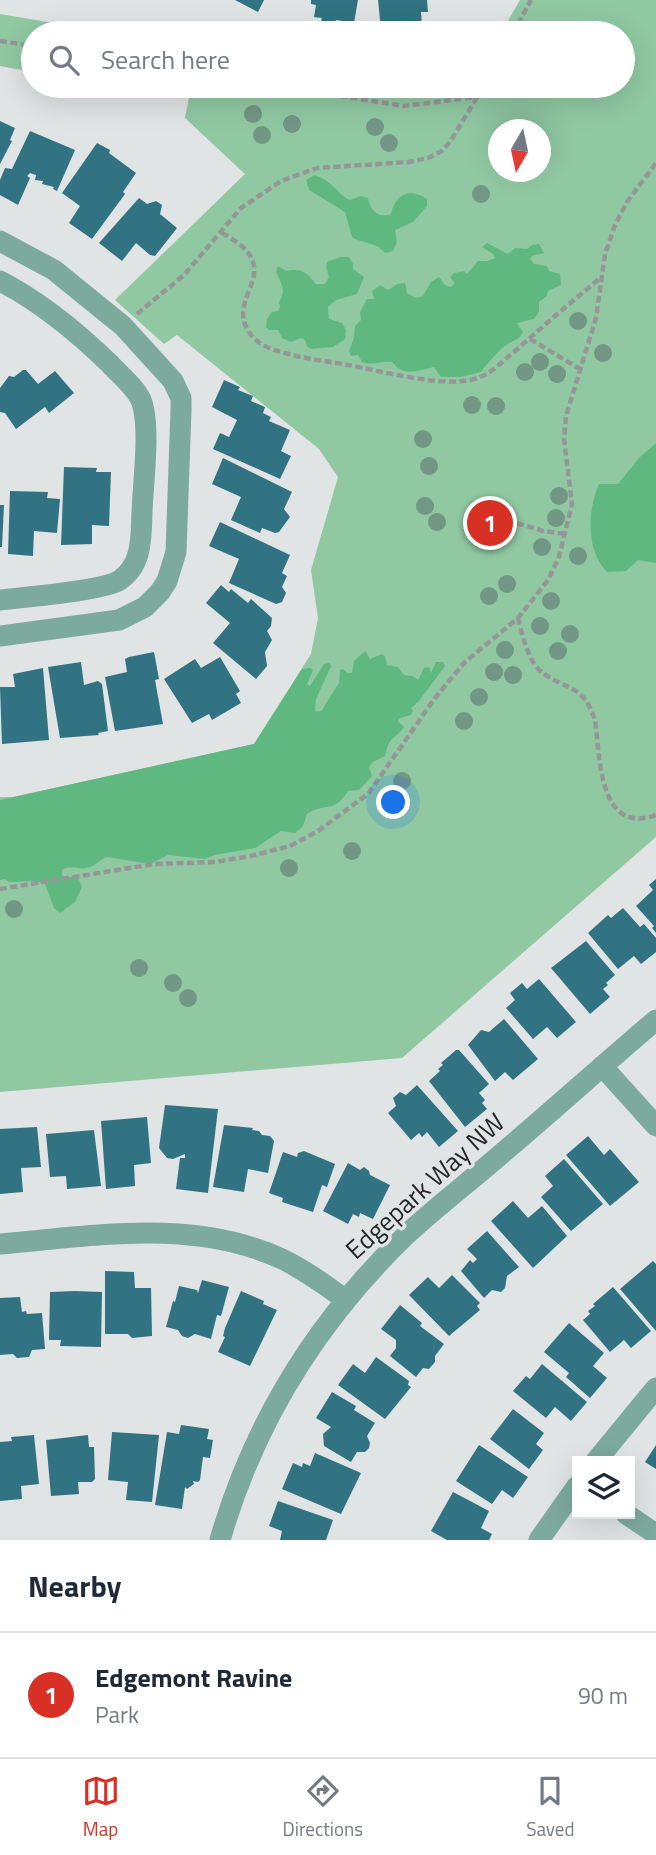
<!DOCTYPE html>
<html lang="en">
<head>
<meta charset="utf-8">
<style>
  body { margin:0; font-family:"Titillium Web",sans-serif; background:#f6f6f7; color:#1f2937 }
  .controls { position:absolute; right:21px; bottom:21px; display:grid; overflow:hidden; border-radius:0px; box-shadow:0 7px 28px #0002 }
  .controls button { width:63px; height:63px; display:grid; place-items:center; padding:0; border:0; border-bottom:2px solid #e0e1e3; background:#fff; color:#1f2937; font:35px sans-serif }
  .compass { position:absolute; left:488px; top:119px; width:63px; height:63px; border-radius:50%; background:#fff; box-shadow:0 7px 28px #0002; rotate:189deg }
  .you { position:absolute; left:394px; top:803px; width:24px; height:24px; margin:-18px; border:5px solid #fff; border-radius:50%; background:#1a73e8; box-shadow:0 0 0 10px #1a73e833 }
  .badge { display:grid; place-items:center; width:46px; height:46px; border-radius:50%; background:#d93025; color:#fff; font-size:23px; font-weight:700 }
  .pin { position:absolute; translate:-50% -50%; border:4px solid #fff; box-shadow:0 2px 7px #0006 }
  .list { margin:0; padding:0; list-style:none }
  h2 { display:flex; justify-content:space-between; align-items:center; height:91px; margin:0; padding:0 28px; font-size:30px }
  h2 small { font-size:23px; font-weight:400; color:#747a83 }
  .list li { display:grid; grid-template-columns:46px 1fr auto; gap:21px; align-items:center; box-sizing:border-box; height:126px; padding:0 28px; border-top:2px solid #e0e1e3 }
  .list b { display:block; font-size:26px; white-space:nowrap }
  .list p { margin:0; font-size:23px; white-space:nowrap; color:#747a83 }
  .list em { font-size:23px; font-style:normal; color:#747a83 }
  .icon { flex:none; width:38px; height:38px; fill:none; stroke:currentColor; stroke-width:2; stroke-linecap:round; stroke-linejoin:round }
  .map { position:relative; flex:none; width:656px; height:1540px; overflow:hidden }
  .search { position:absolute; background:#fff; box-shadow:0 7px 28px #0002; left:21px; right:21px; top:21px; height:77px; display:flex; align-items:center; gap:18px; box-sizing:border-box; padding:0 24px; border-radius:38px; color:#747a83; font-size:26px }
  .sheet { height:217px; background:#fff }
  nav { display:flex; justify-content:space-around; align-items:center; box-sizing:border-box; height:98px; border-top:2px solid #e0e1e3; background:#fff; font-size:19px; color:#747a83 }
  nav a { display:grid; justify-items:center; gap:4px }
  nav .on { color:#d93025 }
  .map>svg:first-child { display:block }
</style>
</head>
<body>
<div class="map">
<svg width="656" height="1540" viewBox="0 0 656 1540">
  <rect width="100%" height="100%" fill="#e0e4e4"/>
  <path fill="#90c8a2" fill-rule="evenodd" d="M520,0h136v837l-254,221 -402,34v-295h13l241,-53 57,-90 7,-36 -7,-48 27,-93 -19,-28 -142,-114 -13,9 -49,-44 130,-126 -60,-56 4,-21 -68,-11h306l40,7 4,-7h152v-53h-122zM498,130h42v42h-42z
    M0,14l113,19h-80v39l-33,-6z"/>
  <path fill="#60b881" d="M314,175c20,6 21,18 36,25l11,-4 7,2c2,12 10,21 23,16 4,-19 18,-27 36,-15v7l-14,16 -18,8 2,12 -4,9 -8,2c-8,-11 -22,-9 -33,-16l-7,-25 -36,-22 -3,-10z
    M487,243l21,11 7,-6 12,1 5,-4 7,-1 5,9 -12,3 -2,3 4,5 13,2 2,5 11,3 1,11 -13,6 -1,5 -8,6v10l-5,7 -17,4 6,9c-5,10 -11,8 -18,14 -7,5 -18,18 -24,26l-20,5h-20l-7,-10c-16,3 -30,11 -42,-5 -11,-1 -19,4 -30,0l-4,-7 -7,1 -2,-5 5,-13 1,-12 6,-6 -1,-8 7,-13h7l-2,-8 8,-6 8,5 9,-6 8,-1 2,10 9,5 7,-2 8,-14 8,-5 6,8 6,2 4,-4 -5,-6 4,-4 10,-2 3,3 11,-13h10l7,-3 -2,-4 -11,-7z
    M340,257h9l4,7v5l11,8 -7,17 -21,6 -8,7 1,12 13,4 4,7 -1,9 -12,8 -22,2 -4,-3 -2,-6 -4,-2 -10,4 -9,-4 -4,-8h-9l-3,-3 1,-8 5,-7 6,-1 2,-4 -1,-5c8,-11 2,-19 -3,-30l2,-6 8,5c16,-3 20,1 30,13h9l4,-7 -3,-10 1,-5z
    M656,443v120l-18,-3 -12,11 -19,1c-21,-21 -20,-61 -8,-88h19l22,-27z
    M365,651l5,8 12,-5 3,2 2,9 11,2 6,8 8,1 6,4 6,-12 5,-1 2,6 5,-11h7l2,4 -26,35 -8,7 2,3 -2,4 -11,3 -2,3 6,6c-11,15 -14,7 -19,29l-12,6 -4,5 3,9 -13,14 -11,1c-14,23 -22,11 -41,23l-4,12 -8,7 -14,-2 -26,17 -40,7 -10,4 -37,-4 -18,9 -43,-7c-8,3 -12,10 -21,11 -9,1 -16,-3 -24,2v5l4,3 11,-3 5,12 -7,15 -15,11 -6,-5 -9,-24 -11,-3 -25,1 -4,-3 -5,1v-80l254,-56 48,-75 8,-1 3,2 -6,14 3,2 14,-22 5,-1 2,3 -15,33 -1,12 3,1 4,-2 17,-27 1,-13 3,-1 4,4h5l2,-12z"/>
  <path fill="#317382" d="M235,0h29l-6,12z
    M311,0h47l-4,23 -18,-3 -1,4 -14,-3 1,-3 -8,-1 2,-12 -5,-1z
    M378,0h49l1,12h-7l1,15 -7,1 -2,5h-14l-2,-5 -16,2z
    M0,121l15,7 -5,12 2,1 -12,23z
    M30,131l45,19 -18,41 -4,-2 1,-2 -12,-3 1,-3 -8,-1 1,-5 -6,-2 -3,3 3,2 -12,27 -18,-10v-15l5,-12 7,1z
    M97,143l13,7 -1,3 27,20 -13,19 2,2 -33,45 -23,-16 11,-17 -18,-13z
    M139,198l8,6 9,-3 6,4 -2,9 17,14 -22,28 -5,-1 -14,-12 -14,18 -23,-18z
    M23,370h3l12,14 17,-13 19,22 -25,20 -4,-6 -29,22 -11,-16 -5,-1v-24l9,-12 5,1z
    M224,380l16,7 -2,3 15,6 -2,5 14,6 -2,6 8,4 -2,4 21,9 -9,21 10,5 -11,23 -67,-30 7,-16 9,4 8,-17 -25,-13z
    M223,458l69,34 -8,17 6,8 -11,15 -4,1 -13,-5 -2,5 -29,-13 10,-23 -29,-13z
    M64,467l33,1 -1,4h15l-2,54 -17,-1v19l-31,1z
    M10,491l38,1 -1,6 13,1 -3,34 -23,-2 -1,25 -25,-2z
    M486 513a12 12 0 1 1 24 0a12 12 0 1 1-24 0Z
    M0,505h4l-2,42h-2z
    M220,522l70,33 -8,18 5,3 -5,11 4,6 -4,9 -6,2 -47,-21 10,-24 -30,-13z
    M221,585l8,7 2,-3 17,14 3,-4 21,19 -1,8 -4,5 5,9 -7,12 2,14 -11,13 -43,-36 17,-20 -24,-20z
    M154,652l5,27 -4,1 8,44 -48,7 -10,-54 22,-5 -2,-13 4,-2z
    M220,657l20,34 -4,3 5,9 -29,17 -3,-6 -17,9 -28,-44 31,-20 6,9z
    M81,662l3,23 14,-4 4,3 6,47 -10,2 1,2 -39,3 -12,-71z
    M43,668l6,72 -47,4 -2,-57h15l-2,-13z
    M656,879v54l-4,-5 2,-2 -18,-20 17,-16 -4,-5z
    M623,908l17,19 4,-3 12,14v14l-15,12 -7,-8 -16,13 -30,-36 20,-18 3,3z
    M586,941l29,34 -9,8 2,2 -5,4 7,8 -20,17 -39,-46z
    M539,979l37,43 -19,16 -10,-11 -14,12 -27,-31 9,-8 -5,-7 12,-10 5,6z
    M504,1019l34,40 -25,21 -8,-8 -10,9 -27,-36 13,-15 8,2z
    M456,1050h3l30,34 -10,9 6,7 -3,3 5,6 -22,18 -36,-46 11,-10 -2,-2 5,-4 -2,-2z
    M417,1085l41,46 -19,16 -12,-15 -5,5 -3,-4 -8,7 -23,-27 8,-7 -3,-8 7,-6 6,3z
    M165,1105l53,4 -10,84 -32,-4 4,-31h5v-4l-12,5 -6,-1 -8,-10z
    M147,1117l4,46 -17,2 1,21 -29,3 -5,-68z
    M224,1125l29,3 -1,2 7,1 3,4 8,1 4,5 -6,32 -20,-4 -4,23 -31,-5z
    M37,1127l4,40 -20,1 2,24 -23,2v-65z
    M94,1130l7,56 -34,3 -1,-13 -16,1 -4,-43z
    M588,1136l16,19 6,-6 29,33 -29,24 -44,-51z
    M304,1151l31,13 -8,23 -5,-2 -9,27 -31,-10 1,-4 -14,-5 14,-41 14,5 1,-4z
    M564,1159l39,45 -32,27 -30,-34 12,-11 -8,-10z
    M348,1163l12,7 4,-3 5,4 1,4 20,10 -17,34 -13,-6 -1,4 -6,-3 -5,10 -25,-13z
    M513,1201l15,17 14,-12 25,30 -34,32 -42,-47z
    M487,1231l32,36 -12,9 -2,12 -4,4 -9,-2 -8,8 -23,-27 9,-11 3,3 4,-4 -10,-10z
    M653,1261l3,3v67l-36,-42z
    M105,1271l29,1 1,16h16l1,48 -20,2 -4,-4h-23z
    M452,1275l28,28 -3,3 3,4 -31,26 -40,-41 19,-18 11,11z
    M202,1280l27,7 -8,29 -4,-1 -6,24 -16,-5 -7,4 -6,-2 -4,-6 -12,-3 7,-26 2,1 4,-16 18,4 1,3z
    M613,1287l38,44 -20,17 -7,-8 -14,12 -27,-32 7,-6 -2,-3 7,-5 -2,-2z
    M75,1291l27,1 -1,55 -41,-1 1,-6h-12l1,-48z
    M241,1291l23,10 -1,3 14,6 -27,56 -32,-14 7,-15 -2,-1 2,-8z
    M20,1297l2,15 4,-1 1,3 15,-1 3,36 -13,1 -3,7 -12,1 -4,-4 -13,1v-57z
    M400,1305l22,18 -2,3 24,18 -9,12v6l-6,7 -6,-1 -7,9 -26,-21 6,-8v-8l-15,-11z
    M569,1323l35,30 -11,13 14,12 -17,20 -24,-21 3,-4 -25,-21z
    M376,1357l33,24 -1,4 3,2 -26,32 -47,-34 15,-21 12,9z
    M542,1364l45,38 -16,19 -16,-14 -9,11 -33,-27 13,-15 4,3z
    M332,1392l24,14 -2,4 21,13 -8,13 3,7 -1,5 -4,4h-8l-6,10 -27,-16 -1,-12 8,-7 -15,-9z
    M513,1409l31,24 -8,11 7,6 -14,19 -39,-30z
    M181,1425l28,4 -2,10 6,1 -3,18 -7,-1 -3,23 -2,2 -5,-1 1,3 -7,5 -2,-2 -3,22 -27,-4 12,-73 12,2z
    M112,1432l47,3 -7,67 -26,-2 2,-18 -20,-2z
    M34,1435l5,49 -18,2 1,13 -22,2v-59l12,-1 -1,-4z
    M88,1435l1,12h5l1,32 -3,3h-14l1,12 -28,2 -5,-56z
    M479,1445l49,32 -15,21 -11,-8 -10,14 -36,-23z
    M656,1445v24l-11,-7z
    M315,1453l46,20 -20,41 -59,-25 11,-26 9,4 1,-4 7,3z
    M453,1492l36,19 -8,17 11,6 -3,6h-42l-16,-9z
    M278,1501l55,19 -7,20h-46l2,-9 -13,-5z"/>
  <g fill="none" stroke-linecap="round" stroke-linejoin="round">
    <path stroke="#959797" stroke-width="4.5" stroke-dasharray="7 3.5" stroke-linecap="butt" d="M513,33l18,-33
      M0,41l33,5
      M278,86l126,20 73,-9
      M222,233c69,37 2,62 27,99 7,12 23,18 36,21 20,6 42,8 63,12 34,6 101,25 132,12 14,-5 22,-16 34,-25 28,-25 56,-49 85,-73
      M137,314l47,-39 57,-67 40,-27 36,-13 92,-6 19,-4 14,-7 8,-9 34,-56
      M530,339l50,30
      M507,520l36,11 23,3
      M518,618c4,15 8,34 17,47 12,16 32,18 46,30 7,6 10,16 14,24 5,37 3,117 61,96
      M0,889l154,-25 61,-2 36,-6 39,-10 28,-15 50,-37 67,-96 29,-35 54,-45 30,-38 11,-23 13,-53 -8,-65 2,-23 30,-98 9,-64 10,-29 12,-23 29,-39"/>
    <path stroke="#7caa9d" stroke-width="21" d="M0,241l54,29 69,56 50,55 8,17v12l-5,142 -9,29 -7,11 -15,15 -26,13 -119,16
      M0,281c41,21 77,51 110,83 10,11 25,23 31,36 10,25 2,83 1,112 -1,24 1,52 -22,68 -17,11 -95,17 -120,20
      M602,1066l54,60
      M0,1244c94,-8 193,-26 282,15 23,11 43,26 64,41
      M596,1461l60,-73
      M626,1514l30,20
      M220,1540c34,-118 98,-220 186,-305 30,-28 63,-53 93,-79 53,-45 104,-91 157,-136
      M539,1540l38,-54"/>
  </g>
  <g fill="#729784">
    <circle cx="253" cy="114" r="9"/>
    <circle cx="292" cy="124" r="9"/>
    <circle cx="375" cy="127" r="9"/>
    <circle cx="262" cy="135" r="9"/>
    <circle cx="389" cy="143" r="9"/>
    <circle cx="481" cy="194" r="9"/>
    <circle cx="578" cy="321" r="9"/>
    <circle cx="603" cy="353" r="9"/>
    <circle cx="540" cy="362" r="9"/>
    <circle cx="525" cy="372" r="9"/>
    <circle cx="557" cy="374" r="9"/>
    <circle cx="472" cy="405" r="9"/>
    <circle cx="496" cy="406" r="9"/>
    <circle cx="423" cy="439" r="9"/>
    <circle cx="429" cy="466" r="9"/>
    <circle cx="559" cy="496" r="9"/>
    <circle cx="425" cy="506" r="9"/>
    <circle cx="556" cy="518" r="9"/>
    <circle cx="437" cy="522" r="9"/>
    <circle cx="495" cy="539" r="9"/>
    <circle cx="542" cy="547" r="9"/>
    <circle cx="578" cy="556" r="9"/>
    <circle cx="507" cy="584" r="9"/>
    <circle cx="489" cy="596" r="9"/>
    <circle cx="551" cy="601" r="9"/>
    <circle cx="540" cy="626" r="9"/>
    <circle cx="570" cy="634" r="9"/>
    <circle cx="505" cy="650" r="9"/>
    <circle cx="558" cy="651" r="9"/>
    <circle cx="494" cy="672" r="9"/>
    <circle cx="513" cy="675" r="9"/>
    <circle cx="479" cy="697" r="9"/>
    <circle cx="464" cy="721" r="9"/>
    <circle cx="402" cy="781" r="9"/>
    <circle cx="352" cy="851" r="9"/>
    <circle cx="289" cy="868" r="9"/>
    <circle cx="14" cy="909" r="9"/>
    <circle cx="139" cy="968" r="9"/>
    <circle cx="173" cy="983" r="9"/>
    <circle cx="188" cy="998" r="9"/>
  </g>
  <g text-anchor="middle" stroke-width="7" stroke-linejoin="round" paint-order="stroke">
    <g font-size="26" fill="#252626" stroke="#e0e4e4">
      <text transform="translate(425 1186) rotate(-42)" y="9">Edgepark Way NW</text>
    </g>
  </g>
</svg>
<div class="controls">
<button><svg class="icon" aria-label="layers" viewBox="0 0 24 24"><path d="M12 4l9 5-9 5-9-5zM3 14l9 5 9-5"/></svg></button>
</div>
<svg class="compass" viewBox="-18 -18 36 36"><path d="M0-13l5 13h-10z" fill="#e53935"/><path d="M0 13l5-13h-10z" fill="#747a83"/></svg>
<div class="you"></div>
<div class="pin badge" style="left:490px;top:523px">1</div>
<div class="search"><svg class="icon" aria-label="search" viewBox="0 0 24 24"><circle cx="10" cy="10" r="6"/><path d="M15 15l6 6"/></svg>Search here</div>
</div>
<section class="sheet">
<h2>Nearby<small></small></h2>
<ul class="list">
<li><span class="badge">1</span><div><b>Edgemont Ravine</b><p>Park</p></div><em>90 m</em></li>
</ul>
</section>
<nav>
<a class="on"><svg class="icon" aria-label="map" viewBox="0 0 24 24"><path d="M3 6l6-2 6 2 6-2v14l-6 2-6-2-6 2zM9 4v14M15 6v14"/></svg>Map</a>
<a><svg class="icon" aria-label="directions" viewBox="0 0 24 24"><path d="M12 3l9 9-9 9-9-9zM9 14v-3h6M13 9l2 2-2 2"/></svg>Directions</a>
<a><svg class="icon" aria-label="saved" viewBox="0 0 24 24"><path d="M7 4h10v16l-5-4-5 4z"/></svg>Saved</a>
</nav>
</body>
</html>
